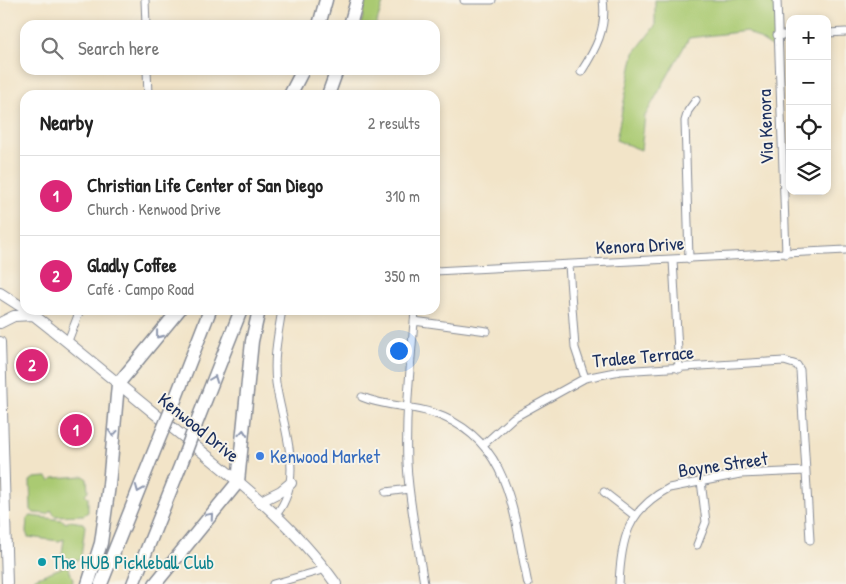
<!DOCTYPE html>
<html lang="en">
<head>
<meta charset="utf-8">
<style>
  body { margin:0; font-family:"Patrick Hand",sans-serif; background:#f2f2f2; color:#222 }
  .controls { position:absolute; right:15px; top:15px; display:grid; overflow:hidden; border-radius:10px; box-shadow:0 2px 8px #0003 }
  .controls button { width:45px; height:45px; display:grid; place-items:center; padding:0; border:0; border-bottom:1px solid #e0e0e0; background:#fff; color:#222; font:25px sans-serif }
  .you { position:absolute; left:398px; top:350px; width:18px; height:18px; margin:-12px; border:4px solid #fff; border-radius:50%; background:#1a73e8; box-shadow:0 0 0 8px #1a73e833 }
  .badge { display:grid; place-items:center; width:32px; height:32px; border-radius:50%; background:#db2777; color:#fff; font-size:16px; font-weight:700 }
  .pin { position:absolute; translate:-50% -50%; border:2px solid #fff; box-shadow:0 1px 5px #0006 }
  .list { margin:0; padding:0; list-style:none }
  h2 { display:flex; justify-content:space-between; align-items:center; height:65px; margin:0; padding:0 20px; font-size:21px }
  h2 small { font-size:16px; font-weight:400; color:#767676 }
  .list li { display:grid; grid-template-columns:32px 1fr auto; gap:15px; align-items:center; box-sizing:border-box; height:80px; padding:0 20px; border-top:1px solid #e0e0e0 }
  .list b { display:block; font-size:19px; white-space:nowrap }
  .list p { margin:0; font-size:16px; white-space:nowrap; color:#767676 }
  .list em { font-size:16px; font-style:normal; color:#767676 }
  .icon { flex:none; width:28px; height:28px; fill:none; stroke:currentColor; stroke-width:2; stroke-linecap:round; stroke-linejoin:round }
  .map { position:relative; flex:none; width:846px; height:584px; overflow:hidden }
  .search { position:absolute; background:#fff; box-shadow:0 2px 8px #0003; left:20px; top:20px; width:420px; height:55px; display:flex; align-items:center; gap:12px; box-sizing:border-box; padding:0 18px; border-radius:15px; color:#767676; font-size:19px }
  .panel { position:absolute; background:#fff; box-shadow:0 2px 8px #0003; left:20px; top:90px; width:420px; height:225px; border-radius:15px }
  .map>svg:first-child { display:block }
</style>
</head>
<body>
<div class="map">
<svg width="846" height="584" viewBox="0 0 846 584">
  <rect width="100%" height="100%" fill="#f7f3e8"/>
  <filter id="ink" filterUnits="userSpaceOnUse"><feTurbulence type="fractalNoise" baseFrequency=".02" numOctaves="2"/><feDisplacementMap in="SourceGraphic" scale="10" xChannelSelector="R" yChannelSelector="G"/><feConvolveMatrix kernelMatrix="1 2 1 2 8 2 1 2 1" color-interpolation-filters="sRGB"/></filter>
  <filter id="wash" filterUnits="userSpaceOnUse"><feTurbulence type="fractalNoise" baseFrequency=".0096" numOctaves="4" result="noise"/><feDisplacementMap in="SourceGraphic" scale="20" xChannelSelector="R" yChannelSelector="G"/><feGaussianBlur stdDeviation="1.12" result="paint"/><feColorMatrix in="noise" values="0 0 0 0 0 0 0 0 0 0 0 0 0 0 0 0 0 1.4 0 .05"/><feComposite in="paint" operator="in"/></filter>
  <g filter="url(#wash)">
    <rect width="100%" height="100%" fill="#f2e4c8"/>
    <path fill="#aaca72" stroke="#627c68" d="M366,0h18l-8,25h-15z
      M655,0h122l1,51 -31,-20 -58,7 -44,78 -4,34 -25,-10 18,-87 21,-27z
      M84,476l3,3 1,12 -3,3 3,3v15l-4,3 -29,1 -4,-6 -3,4 -14,-1 -3,-3 -1,-29 4,-3 13,-1 3,4 3,-3z
      M31,516l31,4 4,3 4,-2 13,2 2,3 -4,32 -4,2 -13,-2 -2,-4 2,-15 -5,2 -31,-4 -2,-5 1,-13z
      M66,566l3,2 4,12 -1,4h-38l1,-6z"/>
  </g>
  <g filter="url(#ink)">
    <g fill="none" stroke-linecap="round" stroke-linejoin="round">
      <defs>
        <path id="street" d="M145,0l1,25
          M464,0h28
          M777,0l9,254
          M827,33l19,-1
          M777,35h13
          M147,70l1,25
          M581,72c15,-23 26,-44 22,-72
          M689,259l-4,-138 3,-10 8,-11
          M673,260l6,109
          M569,265l6,83 10,30
          M435,271l411,-21
          M415,310c-4,51 -10,101 -8,153 2,41 11,81 17,121
          M414,321l73,10
          M68,341l12,-31
          M362,397c23,10 48,8 71,16 79,26 80,102 95,171
          M483,445l30,-27 72,-40 35,-7 164,-10 13,4 3,5 10,170
          M386,492l23,-3
          M604,492l31,24
          M275,516c32,-37 7,-90 1,-133 -3,-25 2,-49 6,-73
          M697,545l9,-23 -5,-41
          M273,584l53,-15
          M619,584c2,-44 8,-74 50,-96l71,-14 66,-3"/>
        <path id="secondary" d="M0,293l25,16
          M27,310c47,36 92,75 138,112 61,49 126,98 171,162
          M0,323l14,-7 19,-1
          M0,342l7,242
          M259,502l22,-11 10,-8"/>
        <path id="highway" d="M319,25l7,-25
          M350,25l7,-25
          M290,95l13,-25
          M328,95l9,-25
          M173,405l37,-95
          M196,424l45,-114
          M88,584l13,-41 8,-58 9,-101 61,-74
          M101,584l56,-140
          M133,584l48,-120
          M155,584l83,-102 14,-141 7,-31"/>
      </defs>
      <use href="#street" stroke="#868a93" stroke-width="9"/>
      <use href="#secondary" stroke="#868a93" stroke-width="12"/>
      <use href="#highway" stroke="#868a93" stroke-width="15"/>
      <use href="#street" stroke="#fff" stroke-width="7"/>
      <use href="#secondary" stroke="#fff" stroke-width="10"/>
      <use href="#highway" stroke="#fff" stroke-width="12"/>
      <defs>
        <path id="highway-bridge" d="M157,444l16,-39
          M181,464l15,-40"/>
      </defs>
      <use href="#highway-bridge" stroke="#868a93" stroke-width="15" stroke-linecap="butt"/>
      <use href="#highway-bridge" stroke="#fff" stroke-width="12"/>
    </g>
    <defs><path id="oneway-chevron" d="M-2-3.5L2.5 0L-2 3.5" fill="none" stroke-width="1.6" stroke-linecap="round" stroke-linejoin="round" transform="scale(1.25)"/></defs>
    <g stroke="#8d97ae">
      <use href="#oneway-chevron" transform="translate(159 335) rotate(128)"/>
      <use href="#oneway-chevron" transform="translate(214 379) rotate(-69)"/>
      <use href="#oneway-chevron" transform="translate(113 433) rotate(95)"/>
      <use href="#oneway-chevron" transform="translate(243 433) rotate(-85)"/>
      <use href="#oneway-chevron" transform="translate(139 489) rotate(112)"/>
      <use href="#oneway-chevron" transform="translate(210 516) rotate(-50)"/>
    </g>
  </g>
  <circle fill="#3f7fe0" stroke="#f7f3e8" stroke-width="2" cx="260" cy="456" r="5"/>
  <circle fill="#0f9aa8" stroke="#f7f3e8" stroke-width="2" cx="42" cy="562" r="5"/>
  <g text-anchor="middle" stroke-width="4" stroke-linejoin="round" paint-order="stroke">
    <g font-size="19" fill="#1b2f5e" stroke="#f7f3e8">
      <text transform="translate(765 127) rotate(-92)" y="7">Via Kenora</text>
      <text transform="translate(640 245) rotate(-3)" y="7">Kenora Drive</text>
      <text transform="translate(643 356) rotate(-5)" y="7">Tralee Terrace</text>
      <text transform="translate(199 427) rotate(39)" y="7">Kenwood Drive</text>
      <text transform="translate(723 464) rotate(-8)" y="7">Boyne Street</text>
    </g>
    <g font-size="19" fill="#366cbe" stroke="#f7f3e8" text-anchor="start">
      <text x="270" y="463">Kenwood Market</text>
    </g>
    <g font-size="19" fill="#0d838f" stroke="#f7f3e8" text-anchor="start">
      <text x="52" y="569">The HUB Pickleball Club</text>
    </g>
  </g>
</svg>
<div class="controls">
<button>+</button>
<button>−</button>
<button><svg class="icon" aria-label="locate" viewBox="0 0 24 24"><circle cx="12" cy="12" r="6"/><path d="M12 2v4M12 18v4M2 12h4M18 12h4"/></svg></button>
<button><svg class="icon" aria-label="layers" viewBox="0 0 24 24"><path d="M12 4l9 5-9 5-9-5zM3 14l9 5 9-5"/></svg></button>
</div>
<div class="you"></div>
<div class="pin badge" style="left:76px;top:430px">1</div>
<div class="pin badge" style="left:32px;top:365px">2</div>
<div class="search"><svg class="icon" aria-label="search" viewBox="0 0 24 24"><circle cx="10" cy="10" r="6"/><path d="M15 15l6 6"/></svg>Search here</div>
<section class="panel">
<h2>Nearby<small>2 results</small></h2>
<ul class="list">
<li><span class="badge">1</span><div><b>Christian Life Center of San Diego</b><p>Church · Kenwood Drive</p></div><em>310 m</em></li>
<li><span class="badge">2</span><div><b>Gladly Coffee</b><p>Café · Campo Road</p></div><em>350 m</em></li>
</ul>
</section>
</div>
</body>
</html>
